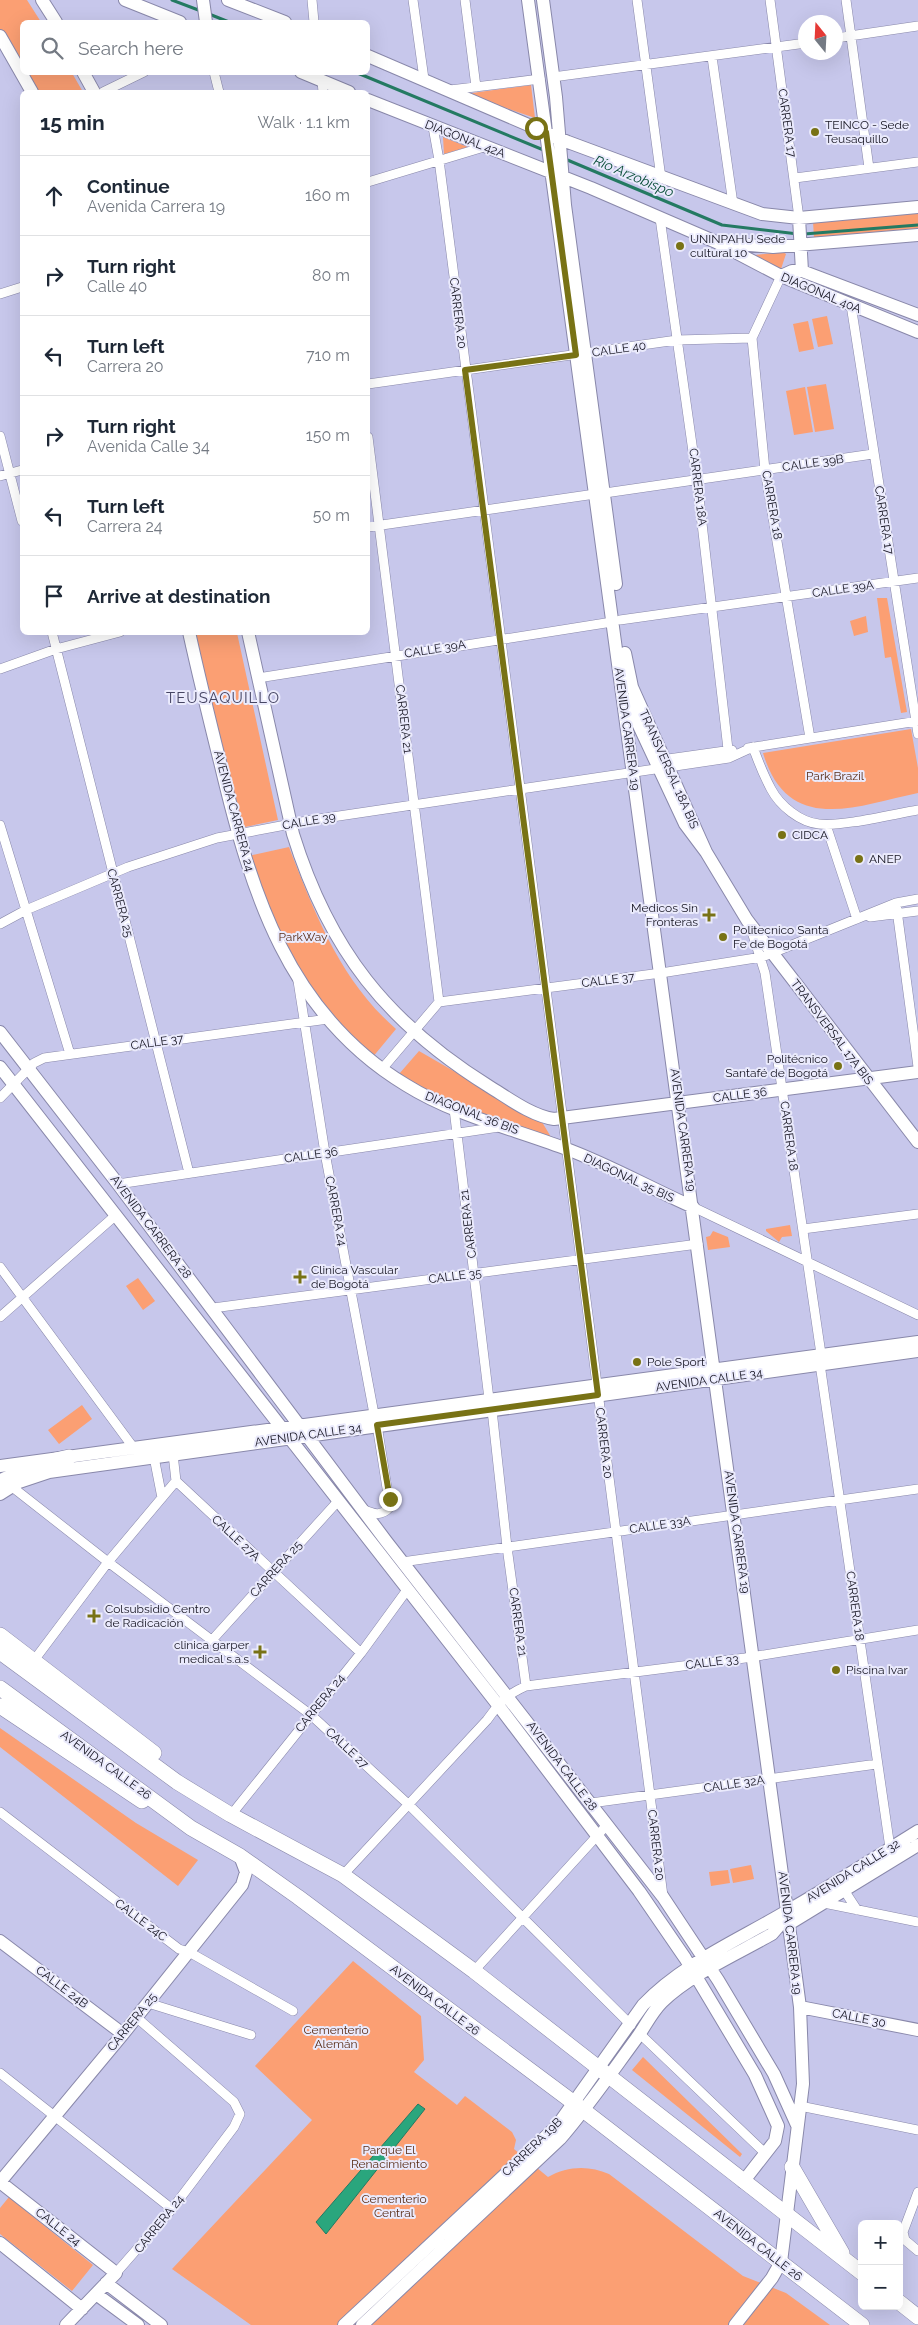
<!DOCTYPE html>
<html lang="en">
<head>
<meta charset="utf-8">
<style>
  body { margin:0; font-family:Raleway,sans-serif; background:#f6f6f7; color:#1f2937 }
  .controls { position:absolute; right:15px; bottom:15px; display:grid; overflow:hidden; border-radius:8px; box-shadow:0 5px 20px #0002 }
  .controls button { width:45px; height:45px; display:grid; place-items:center; padding:0; border:0; border-bottom:1px solid #e0e1e3; background:#fff; color:#1f2937; font:25px sans-serif }
  .compass { position:absolute; left:798px; top:15px; width:45px; height:45px; border-radius:50%; background:#fff; box-shadow:0 5px 20px #0002; rotate:342deg }
  .stop { position:absolute; width:15px; height:15px; margin:-11px; border:4px solid #787215; border-radius:50%; background:#fff }
  .stop.end { background:#787215; border-color:#fff; box-shadow:0 1px 5px #0008 }
  .list { margin:0; padding:0; list-style:none }
  h2 { display:flex; justify-content:space-between; align-items:center; height:65px; margin:0; padding:0 20px; font-size:21px }
  h2 small { font-size:16px; font-weight:400; color:#747a83 }
  .list li { display:grid; grid-template-columns:32px 1fr auto; gap:15px; align-items:center; box-sizing:border-box; height:80px; padding:0 20px; border-top:1px solid #e0e1e3 }
  .list b { display:block; font-size:19px; white-space:nowrap }
  .list p { margin:0; font-size:16px; white-space:nowrap; color:#747a83 }
  .list em { font-size:16px; font-style:normal; color:#747a83 }
  .icon { flex:none; width:28px; height:28px; fill:none; stroke:currentColor; stroke-width:2; stroke-linecap:round; stroke-linejoin:round }
  .map { position:relative; flex:none; width:918px; height:2325px; overflow:hidden }
  .search { position:absolute; background:#fff; box-shadow:0 5px 20px #0002; left:20px; top:20px; width:350px; height:55px; display:flex; align-items:center; gap:12px; box-sizing:border-box; padding:0 18px; border-radius:8px; color:#747a83; font-size:19px }
  .panel { position:absolute; background:#fff; box-shadow:0 5px 20px #0002; left:20px; top:90px; width:350px; height:545px; border-radius:8px }
  .map>svg:first-child { display:block }
</style>
</head>
<body>
<div class="map">
<svg width="918" height="2325" viewBox="0 0 918 2325">
  <rect width="100%" height="100%" fill="#c7c7eb"/>
  <path fill="#fb9f73" d="M0,0h27l14,22h-19v46l-22,-38z
    M25,73h47l11,19h-48z
    M531,85l4,33 -70,-24z
    M443,137l25,10 -24,7z
    M918,212v18l-104,9 -1,-18z
    M783,252l3,2 -5,15h-4l-22,-14z
    M827,316l6,28 -15,3 -6,-28z
    M808,321l6,28 -15,3 -6,-28z
    M826,384l8,45 -19,3 -8,-45z
    M805,387l8,45 -19,3 -8,-44z
    M877,598h10l20,114 -6,1 -10,-56 -6,1z
    M866,616l2,16 -14,4 -4,-15z
    M195,633h42l41,187 -38,8z
    M911,729l7,39v25c-62,13 -130,43 -155,-40z
    M289,847c26,67 51,133 107,182l-24,29 -22,-21 -60,-77 -42,-104z
    M419,1051l123,71 9,15 -99,-33 -53,-30z
    M790,1225l2,11 -10,1 -3,5 -13,-11v-2z
    M713,1231l15,6 2,10 -22,3 -2,-13 4,-1z
    M138,1278l17,23 -12,9 -17,-24z
    M82,1405l10,14 -33,25 -11,-14z
    M0,1728l136,95 62,37 -20,26 -178,-139z
    M751,1865l3,14 -21,4 -3,-14z
    M728,1870l2,13 -19,3 -2,-14z
    M353,1961l68,55 3,44 -10,12 43,33 8,-9 47,36 4,8 -2,9 34,28c19,-11 41,-12 61,-3l134,102 43,17 44,32h-579l-79,-56 140,-149 -57,-54z
    M643,2057l99,97 -2,3 -108,-87z
    M9,2197l84,68 -21,26 -72,-57v-26z"/>
  <path fill="#2aa67d" stroke="#247a62" d="M418,2104l7,5 -99,125 -10,-12z"/>
  <g fill="none" stroke-linecap="round" stroke-linejoin="round">
    <path stroke="#247a62" stroke-width="3" d="M172,0l29,11
      M209,14l20,8
      M355,72l191,79
      M565,159l157,66 76,9
      M804,234l114,-9"/>
    <defs>
      <path id="street" d="M312,0l2,22
        M413,0l11,79
        M465,0l11,87
        M637,0l24,178
        M770,0l29,218
        M846,0l23,168
        M836,38l82,-12
        M712,57l21,147
        M214,72l5,20
        M553,77l253,-34
        M322,81l1,11
        M450,90l90,-11
        M103,92l41,-20
        M433,127l6,33 224,1736
        M795,178l123,-16
        M368,182l116,-35
        M660,218l37,262 32,278
        M781,276l-29,62 13,132 45,268
        M0,294l22,-7
        M851,305l67,429
        M368,384l309,-44 75,-2
        M0,436l22,85
        M368,437l71,565
        M0,476l22,-6
        M605,493l268,-39
        M368,527l227,-33
        M620,620l298,-42
        M52,632l137,541
        M0,669l56,-20 64,-17
        M258,678l354,-56
        M753,747c5,14 11,29 18,42 9,17 29,33 48,35 22,3 75,-10 99,-14
        M748,748l170,-27
        M661,760l71,-10
        M0,825l70,229
        M826,825l31,94
        M896,903l22,164
        M870,917l48,-6
        M0,924l26,-14 102,-43 89,-29 95,-18 417,-62 24,-11
        M752,932l13,41 56,381
        M298,981l27,172 49,261
        M382,1069l57,-67 222,-29 101,-16 134,-54 22,-4
        M0,1098l34,-35 10,-5 284,-39
        M454,1109l35,290
        M118,1184l381,-57
        M693,1207l225,108
        M803,1229l115,-15
        M0,1267l133,180
        M213,1308l485,-64
        M0,1317l116,-102
        M820,1364l70,484
        M492,1410l15,137 19,139
        M173,1454l3,27 185,172
        M154,1457l8,41
        M11,1486l97,76 203,153 97,89 223,221
        M362,1509c12,5 19,8 28,-2l-13,-82
        M402,1562l516,-73
        M213,1639l126,-139
        M35,1659l73,-97 68,-81
        M591,1803l286,-39
        M0,1812l179,137 10,3 104,59
        M231,1815l130,-162 46,-63
        M343,1875l144,-155c13,-18 19,-25 39,-34l219,-28 173,-28
        M844,1890l13,20
        M824,1903l94,19
        M474,1971l132,-145
        M148,2003l103,32
        M640,2034l126,120
        M0,2073l172,136
        M800,2106l118,24
        M918,2192l-15,40 2,8 13,11
        M116,2273l56,-64 62,-82 6,-13 -6,-12 -98,-85"/>
      <path id="secondary" d="M42,0l14,22
        M125,0l55,22
        M203,0l3,22
        M228,0l57,22
        M528,0l272,2007 3,77 -22,178 -9,16 -37,47
        M543,0l13,97 9,108 51,379
        M0,36l32,56
        M368,56l200,86 194,72 37,4 119,-11
        M83,72l11,20
        M301,72l48,20
        M368,100l223,88 125,54 65,34 137,56
        M799,218l3,53
        M726,243l47,4 145,-12
        M781,276l11,-5h10l116,44
        M189,632c10,45 21,90 32,134 30,126 67,248 185,319 48,30 105,43 158,63 44,16 86,40 129,59
        M248,632l45,202c36,116 94,189 197,253 18,11 42,29 64,32l364,-47
        M625,653l7,34 74,165
        M627,700l58,124 21,28 41,68 171,222
        M0,1032l118,152 268,357 277,356 55,83 56,94 23,51
        M0,1067l498,638 141,186 46,67 70,117 23,51 -3,15 -32,41
        M0,1466l918,-124
        M0,1494l19,-12 30,-10 869,-121
        M789,1924l129,-79
        M0,1941l123,93
        M800,2007l118,23
        M0,2182l123,-148 119,-149 4,-13 -6,-16
        M0,2182l116,91 -50,52
        M0,2243l82,66
        M106,2283l55,42
        M96,2294l42,31
        M344,2325l213,-199 86,-121c38,-40 91,-63 139,-91 46,-26 91,-55 136,-83
        M362,2325l198,-186c27,-31 51,-66 76,-100 9,-12 15,-26 26,-37 29,-28 75,-48 110,-68l6,-7 10,-16"/>
      <path id="primary" d="M0,1482l39,-18 30,-7
        M0,1635l154,118
        M0,1652l177,130 54,33 112,60 131,96 388,302
        M0,1688l191,140 49,28 58,41 276,206 288,222
        M0,1706l142,95
        M792,2167l50,86
        M899,2302l19,15"/>
    </defs>
    <use href="#street" stroke="#8988aa" stroke-width="10"/>
    <use href="#secondary" stroke="#8988aa" stroke-width="14"/>
    <use href="#primary" stroke="#8988aa" stroke-width="16"/>
    <use href="#street" stroke="#fff" stroke-width="9"/>
    <use href="#secondary" stroke="#fff" stroke-width="12"/>
    <use href="#primary" stroke="#fff" stroke-width="15"/>
  </g>
  <g fill="none" stroke-linecap="round" stroke-linejoin="round">
    <path stroke="#787215" stroke-width="6" d="M390,1499l-13,-74 221,-30 -133,-1025 111,-15 -30,-223 -10,-4"/>
  </g>
  <g fill="#787215" stroke="#eaeafc" stroke-width="2">
    <circle cx="815" cy="132" r="5"/>
    <circle cx="680" cy="246" r="5"/>
    <circle cx="782" cy="835" r="5"/>
    <circle cx="859" cy="859" r="5"/>
    <path d="M706.5 907.5h5v5h5v5h-5v5h-5v-5h-5v-5h5z"/>
    <circle cx="723" cy="937" r="5"/>
    <circle cx="838" cy="1066" r="5"/>
    <path d="M297.5 1269.5h5v5h5v5h-5v5h-5v-5h-5v-5h5z"/>
    <circle cx="637" cy="1362" r="5"/>
    <path d="M91.5 1608.5h5v5h5v5h-5v5h-5v-5h-5v-5h5z"/>
    <path d="M257.5 1644.5h5v5h5v5h-5v5h-5v-5h-5v-5h5z"/>
    <circle cx="836" cy="1670" r="5"/>
  </g>
  <g text-anchor="middle" stroke-width="4" stroke-linejoin="round" paint-order="stroke">
    <g font-size="12" fill="#161522" stroke="#eaeafc">
      <text transform="translate(787 123) rotate(82)" y="4">CARRERA 17</text>
      <text transform="translate(465 139) rotate(21)" y="4">DIAGONAL 42A</text>
      <text transform="translate(821 293) rotate(23)" y="4">DIAGONAL 40A</text>
      <text transform="translate(458 313) rotate(83)" y="4">CARRERA 20</text>
      <text transform="translate(619 349) rotate(-8)" y="4">CALLE 40</text>
      <text transform="translate(813 463) rotate(-8)" y="4">CALLE 39B</text>
      <text transform="translate(698 487) rotate(83)" y="4">CARRERA 18A</text>
      <text transform="translate(772 505) rotate(80)" y="4">CARRERA 18</text>
      <text transform="translate(884 520) rotate(81)" y="4">CARRERA 17</text>
      <text transform="translate(843 589) rotate(-8)" y="4">CALLE 39A</text>
      <text transform="translate(435 649) rotate(-9)" y="4">CALLE 39A</text>
      <text transform="translate(404 719) rotate(83)" y="4">CARRERA 21</text>
      <text transform="translate(627 729) rotate(82)" y="4">AVENIDA CARRERA 19</text>
      <text transform="translate(669 769) rotate(66)" y="4">TRANSVERSAL 18A BIS</text>
      <text transform="translate(234 811) rotate(75)" y="4">AVENIDA CARRERA 24</text>
      <text transform="translate(309 821) rotate(-10)" y="4">CALLE 39</text>
      <text transform="translate(120 903) rotate(75)" y="4">CARRERA 25</text>
      <text transform="translate(608 980) rotate(-7)" y="4">CALLE 37</text>
      <text transform="translate(832 1032) rotate(53)" y="4">TRANSVERSAL 17A BIS</text>
      <text transform="translate(157 1042) rotate(-8)" y="4">CALLE 37</text>
      <text transform="translate(740 1095) rotate(-7)" y="4">CALLE 36</text>
      <text transform="translate(472 1113) rotate(21)" y="4">DIAGONAL 36 BIS</text>
      <text transform="translate(683 1130) rotate(82)" y="4">AVENIDA CARRERA 19</text>
      <text transform="translate(789 1136) rotate(82)" y="4">CARRERA 18</text>
      <text transform="translate(311 1155) rotate(-8)" y="4">CALLE 36</text>
      <text transform="translate(629 1178) rotate(25)" y="4">DIAGONAL 35 BIS</text>
      <text transform="translate(336 1211) rotate(79)" y="4">CARRERA 24</text>
      <text transform="translate(468 1224) rotate(-97)" y="4">CARRERA 21</text>
      <text transform="translate(151 1227) rotate(53)" y="4">AVENIDA CARRERA 28</text>
      <text transform="translate(455 1276) rotate(-7)" y="4">CALLE 35</text>
      <text transform="translate(709 1380) rotate(-8)" y="4">AVENIDA CALLE 34</text>
      <text transform="translate(308 1435) rotate(-8)" y="4">AVENIDA CALLE 34</text>
      <text transform="translate(604 1443) rotate(83)" y="4">CARRERA 20</text>
      <text transform="translate(660 1525) rotate(-8)" y="4">CALLE 33A</text>
      <text transform="translate(737 1532) rotate(82)" y="4">AVENIDA CARRERA 19</text>
      <text transform="translate(236 1538) rotate(43)" y="4">CALLE 27A</text>
      <text transform="translate(276 1569) rotate(-48)" y="4">CARRERA 25</text>
      <text transform="translate(855 1606) rotate(82)" y="4">CARRERA 18</text>
      <text transform="translate(518 1622) rotate(82)" y="4">CARRERA 21</text>
      <text transform="translate(712 1662) rotate(-7)" y="4">CALLE 33</text>
      <text transform="translate(320 1703) rotate(-51)" y="4">CARRERA 24</text>
      <text transform="translate(347 1748) rotate(43)" y="4">CALLE 27</text>
      <text transform="translate(106 1765) rotate(36)" y="4">AVENIDA CALLE 26</text>
      <text transform="translate(562 1766) rotate(53)" y="4">AVENIDA CALLE 28</text>
      <text transform="translate(734 1784) rotate(-8)" y="4">CALLE 32A</text>
      <text transform="translate(656 1845) rotate(83)" y="4">CARRERA 20</text>
      <text transform="translate(853 1871) rotate(-32)" y="4">AVENIDA CALLE 32</text>
      <text transform="translate(141 1920) rotate(37)" y="4">CALLE 24C</text>
      <text transform="translate(790 1933) rotate(83)" y="4">AVENIDA CARRERA 19</text>
      <text transform="translate(62 1987) rotate(37)" y="4">CALLE 24B</text>
      <text transform="translate(435 2000) rotate(37)" y="4">AVENIDA CALLE 26</text>
      <text transform="translate(859 2018) rotate(11)" y="4">CALLE 30</text>
      <text transform="translate(132 2022) rotate(-51)" y="4">CARRERA 25</text>
      <text transform="translate(532 2147) rotate(-44)" y="4">CARRERA 19B</text>
      <text transform="translate(159 2224) rotate(-51)" y="4">CARRERA 24</text>
      <text transform="translate(58 2227) rotate(38)" y="4">CALLE 24</text>
      <text transform="translate(758 2245) rotate(38)" y="4">AVENIDA CALLE 26</text>
    </g>
    <g font-size="12" fill="#161522" stroke="#eaeafc" text-anchor="start">
      <text x="825" y="129">TEINCO - Sede<tspan x="825" dy="14">Teusaquillo</tspan></text>
      <text x="690" y="243">UNINPAHU Sede<tspan x="690" dy="14">cultural 10</tspan></text>
      <text x="792" y="839">CIDCA</text>
      <text x="869" y="863">ANEP</text>
      <text x="698" y="912" text-anchor="end">Medicos Sin<tspan x="698" dy="14">Fronteras</tspan></text>
      <text x="733" y="934">Politecnico Santa<tspan x="733" dy="14">Fe de Bogotá</tspan></text>
      <text x="828" y="1063" text-anchor="end">Politécnico<tspan x="828" dy="14">Santafé de Bogotá</tspan></text>
      <text x="311" y="1274">Clinica Vascular<tspan x="311" dy="14">de Bogotá</tspan></text>
      <text x="647" y="1366">Pole Sport</text>
      <text x="105" y="1613">Colsubsidio Centro<tspan x="105" dy="14">de Radicación</tspan></text>
      <text x="249" y="1649" text-anchor="end">clinica garper<tspan x="249" dy="14">medical s.a.s</tspan></text>
      <text x="846" y="1674">Piscina Ivar</text>
    </g>
    <g font-size="12" fill="#5a2e18" stroke="#eaeafc">
      <text x="835" y="780">Park Brazil</text>
      <text x="303" y="941">ParkWay</text>
      <text x="336" y="2034">Cementerio<tspan x="336" dy="14">Alemán</tspan></text>
      <text x="389" y="2154">Parque El<tspan x="389" dy="14">Renacimiento</tspan></text>
      <text x="394" y="2203">Cementerio<tspan x="394" dy="14">Central</tspan></text>
    </g>
    <g font-size="14" font-style="italic" fill="#054b35" stroke="#eaeafc">
      <text transform="translate(634 176) rotate(23)" y="5">Río Arzobispo</text>
    </g>
    <g font-size="15" letter-spacing="1" fill="#474664" stroke="#eaeafc">
      <text x="223" y="703">TEUSAQUILLO</text>
    </g>
  </g>
</svg>
<div class="controls">
<button>+</button>
<button>−</button>
</div>
<svg class="compass" viewBox="-18 -18 36 36"><path d="M0-13l5 13h-10z" fill="#e53935"/><path d="M0 13l5-13h-10z" fill="#747a83"/></svg>
<div class="stop" style="left:536px;top:128px"></div>
<div class="stop end" style="left:390px;top:1499px"></div>
<div class="search"><svg class="icon" aria-label="search" viewBox="0 0 24 24"><circle cx="10" cy="10" r="6"/><path d="M15 15l6 6"/></svg>Search here</div>
<section class="panel">
<h2>15 min<small>Walk · 1.1 km</small></h2>
<ul class="list">
<li><svg class="icon" aria-label="ahead" viewBox="0 0 24 24"><path d="M12 20V5M6 11l6-6 6 6"/></svg><div><b>Continue</b><p>Avenida Carrera 19</p></div><em>160 m</em></li>
<li><svg class="icon" aria-label="right" viewBox="0 0 24 24"><path d="M7 20v-9h11M14 6l5 5-5 5"/></svg><div><b>Turn right</b><p>Calle 40</p></div><em>80 m</em></li>
<li><svg class="icon" aria-label="left" viewBox="0 0 24 24"><path d="M17 20v-9H6M10 6l-5 5 5 5"/></svg><div><b>Turn left</b><p>Carrera 20</p></div><em>710 m</em></li>
<li><svg class="icon" aria-label="right" viewBox="0 0 24 24"><path d="M7 20v-9h11M14 6l5 5-5 5"/></svg><div><b>Turn right</b><p>Avenida Calle 34</p></div><em>150 m</em></li>
<li><svg class="icon" aria-label="left" viewBox="0 0 24 24"><path d="M17 20v-9H6M10 6l-5 5 5 5"/></svg><div><b>Turn left</b><p>Carrera 24</p></div><em>50 m</em></li>
<li><svg class="icon" aria-label="arrive" viewBox="0 0 24 24"><path d="M6 21V4h12l-3 4 3 4H6"/></svg><div><b>Arrive at destination</b></div></li>
</ul>
</section>
</div>
</body>
</html>
